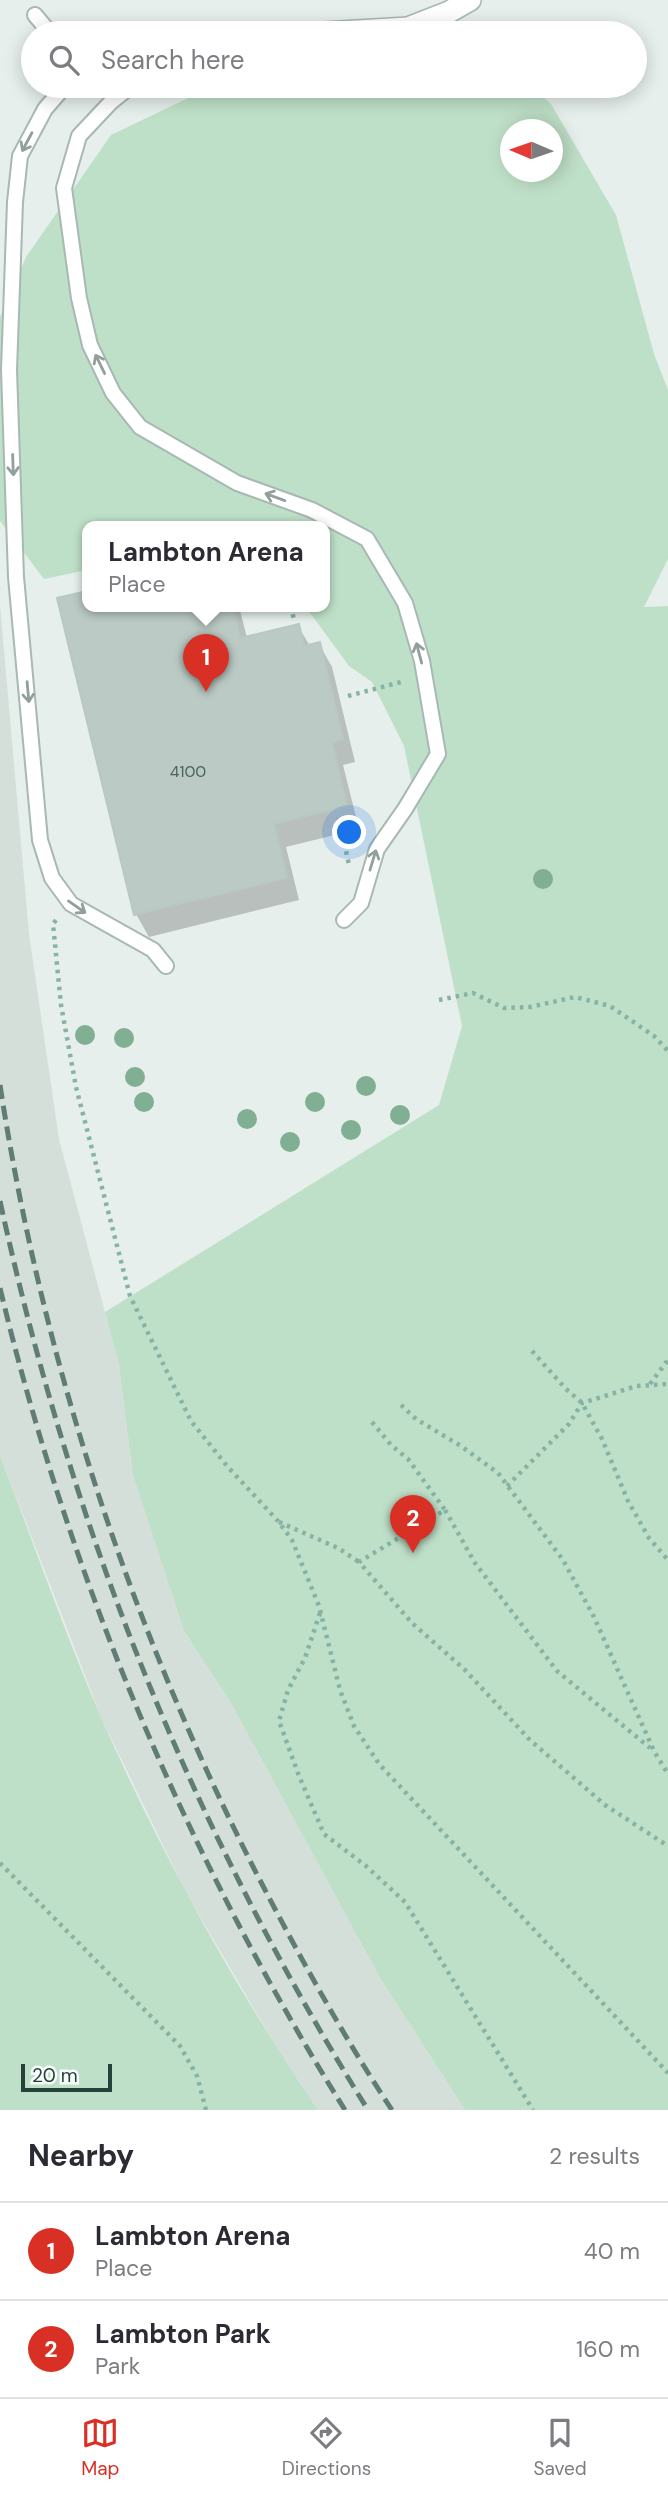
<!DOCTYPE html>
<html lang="en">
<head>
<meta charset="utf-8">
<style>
  body { margin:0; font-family:"DM Sans",sans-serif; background:#f2f2f3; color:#2b2b33 }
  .compass { position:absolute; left:500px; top:119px; width:63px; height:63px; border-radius:50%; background:#fff; box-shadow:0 4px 18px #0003; rotate:272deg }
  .scale { position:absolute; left:21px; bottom:18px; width:91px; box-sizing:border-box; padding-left:7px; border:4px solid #24423a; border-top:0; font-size:19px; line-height:24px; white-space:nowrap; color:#24423a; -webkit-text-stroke:5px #f7fbf9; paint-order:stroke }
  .you { position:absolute; left:350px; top:833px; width:24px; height:24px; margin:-18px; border:5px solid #fff; border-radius:50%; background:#1a73e8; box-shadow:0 0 0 10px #1a73e833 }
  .badge { display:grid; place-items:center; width:46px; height:46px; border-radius:50%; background:#d93025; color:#fff; font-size:23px; font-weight:700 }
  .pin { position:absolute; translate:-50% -58px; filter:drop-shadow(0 2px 4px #0008) }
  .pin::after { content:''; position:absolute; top:37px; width:24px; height:21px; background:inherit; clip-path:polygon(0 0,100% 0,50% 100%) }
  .popup { position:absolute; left:82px; top:521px; width:248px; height:91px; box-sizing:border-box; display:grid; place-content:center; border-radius:14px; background:#fff; filter:drop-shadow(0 2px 5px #0005); font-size:23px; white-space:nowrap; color:#7c7c81 }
  .popup b { font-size:26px; color:#2b2b33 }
  .popup::after { content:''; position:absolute; left:50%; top:100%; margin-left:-14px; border:14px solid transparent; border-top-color:#fff }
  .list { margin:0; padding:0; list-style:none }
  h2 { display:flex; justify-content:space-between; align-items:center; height:91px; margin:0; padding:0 28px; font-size:30px }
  h2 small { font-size:23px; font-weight:400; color:#7c7c81 }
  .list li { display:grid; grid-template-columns:46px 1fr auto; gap:21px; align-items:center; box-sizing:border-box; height:98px; padding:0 28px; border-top:2px solid #e1e1e2 }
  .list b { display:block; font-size:26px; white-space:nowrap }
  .list p { margin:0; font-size:23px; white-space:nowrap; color:#7c7c81 }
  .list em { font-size:23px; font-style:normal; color:#7c7c81 }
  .icon { flex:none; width:38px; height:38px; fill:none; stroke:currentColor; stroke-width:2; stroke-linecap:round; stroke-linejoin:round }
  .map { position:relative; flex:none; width:668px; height:2110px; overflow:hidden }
  .search { position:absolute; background:#fff; box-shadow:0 4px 18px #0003; left:21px; right:21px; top:21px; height:77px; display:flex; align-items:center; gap:18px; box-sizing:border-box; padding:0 24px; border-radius:38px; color:#7c7c81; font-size:26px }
  .sheet { height:287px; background:#fff }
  nav { display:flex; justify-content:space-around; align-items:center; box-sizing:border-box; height:98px; border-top:2px solid #e1e1e2; background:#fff; font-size:19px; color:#7c7c81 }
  nav a { display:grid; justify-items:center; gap:4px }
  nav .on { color:#d93025 }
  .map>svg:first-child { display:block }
</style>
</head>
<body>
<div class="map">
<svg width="668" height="2110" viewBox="0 0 668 2110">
  <rect width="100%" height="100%" fill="#e6efeb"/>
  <path fill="#d4dfda" d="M0,605l29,329 30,205 60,226 14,111 51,155 47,72 149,275 85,132h-147l-37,-55 -96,-164 -84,-174 -101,-262z"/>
  <path fill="#bfe0c8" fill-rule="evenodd" d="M218,86h313l20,18 65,111 38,139 14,36v169l-24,48 24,-1v1504h-203l-85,-132 -149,-275 -47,-72 -51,-155 -14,-111 -14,-53 334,-207 23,-79 -58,-280 -32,-64 -23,-16 -44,-60h20v-80h-238v44l-43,9 -44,-58v-204l26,-60 85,-122 96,-46zM510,130h42v42h-42z
    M0,1455c33,87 64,176 101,262 59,135 134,271 217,393h-318z"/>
  <path fill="#0003" d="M87,606h152l8,32 51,-12 12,20 9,-2 13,23 23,95 -12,3 16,64 -73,18 13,53 -150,37 -13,-23z"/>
  <path fill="#bbcac4" stroke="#b8c9c2" stroke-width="2" d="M87,591v15h146l7,32 59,-14 5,22 16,-4 23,97 -11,3 15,64 -73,18 13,54 -153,37 -77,-317z"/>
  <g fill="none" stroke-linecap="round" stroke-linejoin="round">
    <defs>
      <path id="service" d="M35,15l15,18
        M65,86l-20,23 -25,47 -5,46 -6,168 7,207 24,263 12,38 19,26 82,46 13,16
        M110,86l12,7
        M131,86l-20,16 -32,34 -15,52 15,110 11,47 23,48 27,34 97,56 75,27 55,29 38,64 17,58 16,93 -33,55 -28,40 -16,54 -17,17"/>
      <path id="minor" d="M323,33l85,-5 41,-16 21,-12"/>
    </defs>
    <use href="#service" stroke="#a8b8b2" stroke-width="18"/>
    <use href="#minor" stroke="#a8b8b2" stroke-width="24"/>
    <path stroke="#86b3a5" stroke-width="4.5" stroke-dasharray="3.5 5" stroke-linecap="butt" d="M291,606l3,14
      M348,696l57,-15
      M339,818l10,47
      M56,920l-3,4 8,81 15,82 54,209 61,125 36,45 51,55 14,19 27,66 21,84 14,36 25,38 289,309
      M439,1000l34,-7 31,15 26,-1 45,-10 35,9 44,30 14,15
      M532,1351l34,38 16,14 20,36 26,62 21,37 19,22
      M650,1384l18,-24
      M401,1405l15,14 45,27 37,27 65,87 31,57 60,134 14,23
      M372,1422l19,23 17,14 37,51 -86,52 53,61 52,46 66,71 75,65 63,41
      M507,1486l62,-62 13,-21 55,-17 31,-2
      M445,1510l30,53 82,108 93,77
      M279,1522l59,26 21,14
      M320,1613l-15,45 -17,32 -9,31 20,55 25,58 42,32 39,36 128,208
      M0,1863l180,183 17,30 9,34"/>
    <use href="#service" stroke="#fff" stroke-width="14"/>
    <use href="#minor" stroke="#fff" stroke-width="21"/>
    <path stroke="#5f7d75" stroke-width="5" stroke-dasharray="14 7" stroke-linecap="butt" d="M0,1085c44,287 139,567 275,824 36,68 74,136 117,201
      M0,1201c72,330 189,622 368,909
      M0,1288c70,292 186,568 345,822"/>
  </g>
  <g fill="#80af93">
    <circle cx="543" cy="879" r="10"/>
    <circle cx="85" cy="1035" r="10"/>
    <circle cx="124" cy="1038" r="10"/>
    <circle cx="135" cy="1077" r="10"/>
    <circle cx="366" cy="1086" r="10"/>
    <circle cx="144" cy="1102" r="10"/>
    <circle cx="315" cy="1102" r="10"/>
    <circle cx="400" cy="1115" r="10"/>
    <circle cx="247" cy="1119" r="10"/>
    <circle cx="351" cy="1130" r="10"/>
    <circle cx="290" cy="1142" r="10"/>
  </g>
  <defs><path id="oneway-shaft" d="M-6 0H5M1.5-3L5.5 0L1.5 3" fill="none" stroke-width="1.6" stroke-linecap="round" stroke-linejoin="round" transform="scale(1.75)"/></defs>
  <g stroke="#92a09c">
    <use href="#oneway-shaft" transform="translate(27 142) rotate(118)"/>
    <use href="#oneway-shaft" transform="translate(100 364) rotate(-116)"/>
    <use href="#oneway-shaft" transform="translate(13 465) rotate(88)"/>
    <use href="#oneway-shaft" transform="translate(275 497) rotate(-160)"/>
    <use href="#oneway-shaft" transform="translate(419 653) rotate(-105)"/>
    <use href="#oneway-shaft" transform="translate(28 692) rotate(85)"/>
    <use href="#oneway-shaft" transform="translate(373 860) rotate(-73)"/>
    <use href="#oneway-shaft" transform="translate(77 907) rotate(35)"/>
  </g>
  <g text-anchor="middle" stroke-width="7" stroke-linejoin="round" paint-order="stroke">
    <g font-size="16" fill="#4a645c">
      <text x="188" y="777">4100</text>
    </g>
  </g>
</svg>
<svg class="compass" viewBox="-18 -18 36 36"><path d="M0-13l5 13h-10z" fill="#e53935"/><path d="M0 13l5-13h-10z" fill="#7c7c81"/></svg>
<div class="scale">20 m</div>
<div class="you"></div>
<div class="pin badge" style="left:206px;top:692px">1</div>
<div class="popup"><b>Lambton Arena</b>Place</div>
<div class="pin badge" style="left:413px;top:1553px">2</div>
<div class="search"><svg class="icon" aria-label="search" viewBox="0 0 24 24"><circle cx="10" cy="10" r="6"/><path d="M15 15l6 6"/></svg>Search here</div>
</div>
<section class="sheet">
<h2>Nearby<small>2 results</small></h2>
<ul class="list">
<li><span class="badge">1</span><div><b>Lambton Arena</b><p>Place</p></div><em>40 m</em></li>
<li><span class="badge">2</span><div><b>Lambton Park</b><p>Park</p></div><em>160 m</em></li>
</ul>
</section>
<nav>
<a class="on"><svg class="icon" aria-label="map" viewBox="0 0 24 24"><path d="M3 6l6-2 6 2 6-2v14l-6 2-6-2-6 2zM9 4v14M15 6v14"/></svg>Map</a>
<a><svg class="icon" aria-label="directions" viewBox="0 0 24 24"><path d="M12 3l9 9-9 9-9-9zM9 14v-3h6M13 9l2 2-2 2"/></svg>Directions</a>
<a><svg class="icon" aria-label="saved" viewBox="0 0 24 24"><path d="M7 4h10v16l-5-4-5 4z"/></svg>Saved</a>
</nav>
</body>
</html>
